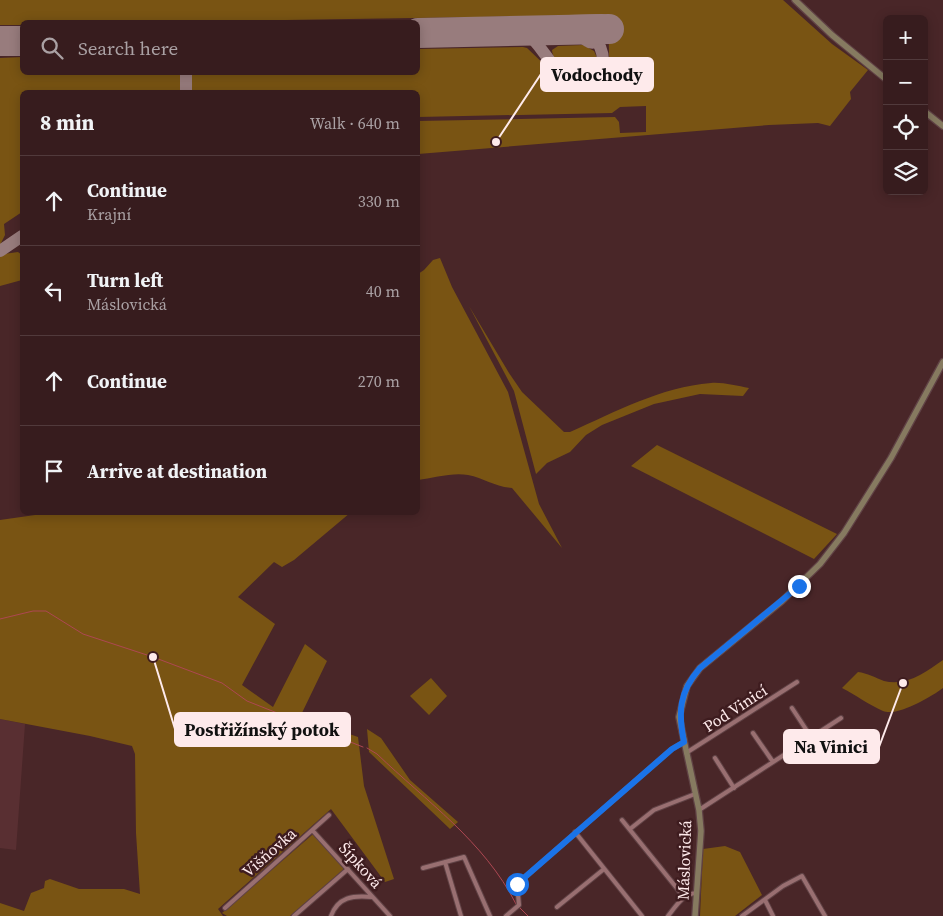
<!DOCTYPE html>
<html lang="en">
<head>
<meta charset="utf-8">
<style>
  body { margin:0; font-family:"Source Serif 4",serif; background:#42292b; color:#f1f3f6 }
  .controls { position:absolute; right:15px; top:15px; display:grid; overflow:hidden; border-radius:8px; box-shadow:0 2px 12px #0003 }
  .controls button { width:45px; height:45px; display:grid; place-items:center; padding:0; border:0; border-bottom:1px solid #513a3c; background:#371c1e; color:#f1f3f6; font:25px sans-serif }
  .stop { position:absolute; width:15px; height:15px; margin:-11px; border:4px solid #1a73e8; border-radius:50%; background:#fff }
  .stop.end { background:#1a73e8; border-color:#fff; box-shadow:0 1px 5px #0008 }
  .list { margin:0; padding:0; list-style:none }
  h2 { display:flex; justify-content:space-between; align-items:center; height:65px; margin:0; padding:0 20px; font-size:21px }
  h2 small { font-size:16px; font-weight:400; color:#aaa1a4 }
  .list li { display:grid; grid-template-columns:32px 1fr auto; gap:15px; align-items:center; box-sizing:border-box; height:90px; padding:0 20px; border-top:1px solid #513a3c }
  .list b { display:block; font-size:19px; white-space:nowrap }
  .list p { margin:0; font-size:16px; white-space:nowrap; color:#aaa1a4 }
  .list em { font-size:16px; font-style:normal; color:#aaa1a4 }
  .icon { flex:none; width:28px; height:28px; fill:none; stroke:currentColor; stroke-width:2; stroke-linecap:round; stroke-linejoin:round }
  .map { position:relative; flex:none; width:943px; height:916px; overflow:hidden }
  .search { position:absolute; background:#371c1e; box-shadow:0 2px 12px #0003; left:20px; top:20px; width:400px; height:55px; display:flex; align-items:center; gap:12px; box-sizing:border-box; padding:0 18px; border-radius:8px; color:#aaa1a4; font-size:19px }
  .panel { position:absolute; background:#371c1e; box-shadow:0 2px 12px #0003; left:20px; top:90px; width:400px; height:425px; border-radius:8px }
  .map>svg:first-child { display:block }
</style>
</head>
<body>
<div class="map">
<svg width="943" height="916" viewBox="0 0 943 916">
  <rect width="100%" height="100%" fill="#492628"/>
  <path fill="#592f32" d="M0,719l25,5 -9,126 -16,-2z"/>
  <path fill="#795413" d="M0,0h783l49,44 36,26 -18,22 1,7 -21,27 -12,-3 -49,2 -351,29v-33l197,-4 4,5 1,11 26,-1v-26l-26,1 -8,6 -194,4v-25h-227v-19l227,-1v-23l105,-2 4,1 44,42 39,-1 -2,-74 -445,7h-141v3h-22z
    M583,45l11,6 5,11 -5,10c-17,11 -40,-3 -42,-22l6,-4z
    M22,57v15l158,1 1,19h-159v120l-18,12 1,11 -5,10v-187z
    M18,252l4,3v25l-22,6v-29l4,-3z
    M440,258l12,29 56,105 31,112 23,44 -50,-60c-17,-1 -28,-10 -44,-13 -15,-3 -35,3 -50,5v-206l6,-4 9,-10z
    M469,306l40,67 13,19 42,40h6c45,-20 91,-45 141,-49 12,-1 26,3 38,5l-6,8 -43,-2 -46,10 -52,21 -16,10 -16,17 -23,11 -11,11 -22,-83z
    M657,445l180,89 -23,25 -183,-93z
    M56,512l294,1 -56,47 -12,7 -8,-5 -36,35 37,27 -33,61 31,22 32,-63 22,17 -27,56 58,20 6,49 30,93 -9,3 -54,-73 -113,100 5,7h-223v-13l24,8 7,-18 13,-5 1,-7 5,-2 29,10h45l16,5 -4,-61 -1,-79 -3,-8 -42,-10 -90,-17v-199z
    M943,660v28c-12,9 -46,29 -60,23 -14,-6 -27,-16 -41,-23l16,-16c9,1 18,6 26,9 22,6 42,-9 59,-21z
    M431,678l16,18 -18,19 -19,-19z
    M367,729l14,9 29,42 48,42 -8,7 -81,-77z
    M312,835h2l31,33 -55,48h-63l-5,-3z
    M725,846l15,6 22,43 -27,21h-35l3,-67z"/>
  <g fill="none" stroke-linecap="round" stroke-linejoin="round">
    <path stroke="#ad4752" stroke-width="1" d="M0,619l33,-8h13l37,23 70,23 69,26 25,18 116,46
      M367,748l10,6c49,47 107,87 139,150
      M520,908l8,8"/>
    <path stroke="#987c7d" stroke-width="12" d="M535,30h14l20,-9 33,-1 4,6 -2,10c-15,16 -20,-1 -31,-5 -6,-2 -15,0 -21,0
      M473,32h52c17,11 27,41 48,50 32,15 42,-36 12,-51h-18
      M186,72v20
      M0,251l22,-15"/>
    <path stroke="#987c7d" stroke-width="30" d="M418,33l191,-4
      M0,41h22"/>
    <defs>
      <path id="street" d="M792,708l19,29
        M753,733l20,29
        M686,753l111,-71
        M715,758l19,30
        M699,810l142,-92
        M622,820l62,77
        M630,829l24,-19 41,-16
        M313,831l77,85
        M575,832l67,84
        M445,862l16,54
        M423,868l41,-11 26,59
        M765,900l8,16
        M557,907l47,-38
        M225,908l104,-93
        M294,916l54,-47
        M331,916c7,-19 22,-21 41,-19
        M506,916l13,-11 -2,-21 155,-135 12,-7
        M668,916c8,-10 15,-22 28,-23
        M742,916l41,-30 19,-10 23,40"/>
      <path id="secondary" d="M795,0l37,35 55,45
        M924,111l19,15
        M695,916l6,-85 -2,-21 -20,-93 8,-31 13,-18 82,-67 38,-37 24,-31 47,-75 52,-96"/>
    </defs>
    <use href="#street" stroke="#604245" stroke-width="6"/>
    <use href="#secondary" stroke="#604245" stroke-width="8"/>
    <use href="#street" stroke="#996f71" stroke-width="4"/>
    <use href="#secondary" stroke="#867a60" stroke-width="5.5"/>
  </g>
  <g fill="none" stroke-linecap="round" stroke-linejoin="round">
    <path stroke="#1a73e8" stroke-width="6" d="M517,884l155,-135 12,-7c-6,-30 -5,-50 16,-74l99,-82"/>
  </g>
  <g text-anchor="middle" stroke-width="5" stroke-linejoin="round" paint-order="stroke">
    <g font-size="16" fill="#feeaeb" stroke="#3e1c1f">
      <text transform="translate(735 708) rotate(-33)" y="6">Pod Vinicí</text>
      <text transform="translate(269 852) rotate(-41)" y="6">Višňovka</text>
      <text transform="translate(684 860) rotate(-88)" y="6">Máslovická</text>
      <text transform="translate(361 865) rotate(48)" y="6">Šípková</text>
    </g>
  </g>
  <path fill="none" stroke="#feeaeb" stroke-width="2" d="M496 142L541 74M153 657L175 729M903 683L879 747"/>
  <g fill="#feeaeb" stroke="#3e1c1f" stroke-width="2">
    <circle cx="496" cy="142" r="5"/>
    <circle cx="153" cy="657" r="5"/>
    <circle cx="903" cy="683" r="5"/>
  </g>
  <g fill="#feeaeb" stroke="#feeaeb" stroke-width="2">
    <rect x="541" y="58" width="112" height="33" rx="5"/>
    <rect x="175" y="713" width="175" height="33" rx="5"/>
    <rect x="784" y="730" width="95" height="33" rx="5"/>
  </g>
  <g font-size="18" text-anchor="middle" font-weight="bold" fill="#111">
    <text x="597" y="81">Vodochody</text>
    <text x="262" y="736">Postřižínský potok</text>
    <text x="831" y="753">Na Vinici</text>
  </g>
</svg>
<div class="controls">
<button>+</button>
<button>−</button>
<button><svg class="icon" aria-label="locate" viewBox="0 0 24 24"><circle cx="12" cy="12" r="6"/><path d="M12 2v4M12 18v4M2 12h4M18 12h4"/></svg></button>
<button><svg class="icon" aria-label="layers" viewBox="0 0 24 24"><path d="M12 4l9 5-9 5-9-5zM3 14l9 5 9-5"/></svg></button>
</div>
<div class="stop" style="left:517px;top:884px"></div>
<div class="stop end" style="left:799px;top:586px"></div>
<div class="search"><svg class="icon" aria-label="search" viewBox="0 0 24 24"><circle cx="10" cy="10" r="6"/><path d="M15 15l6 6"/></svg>Search here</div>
<section class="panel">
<h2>8 min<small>Walk · 640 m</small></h2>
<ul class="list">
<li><svg class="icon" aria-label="ahead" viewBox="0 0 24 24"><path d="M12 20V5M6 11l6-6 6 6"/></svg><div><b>Continue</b><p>Krajní</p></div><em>330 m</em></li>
<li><svg class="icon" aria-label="left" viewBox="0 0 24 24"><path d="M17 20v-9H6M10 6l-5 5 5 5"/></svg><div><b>Turn left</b><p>Máslovická</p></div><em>40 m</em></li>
<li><svg class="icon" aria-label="ahead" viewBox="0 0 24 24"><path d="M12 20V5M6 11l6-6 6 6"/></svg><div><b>Continue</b></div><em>270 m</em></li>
<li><svg class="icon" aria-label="arrive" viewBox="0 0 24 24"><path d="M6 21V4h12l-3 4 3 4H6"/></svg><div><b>Arrive at destination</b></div></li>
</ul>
</section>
</div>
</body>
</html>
